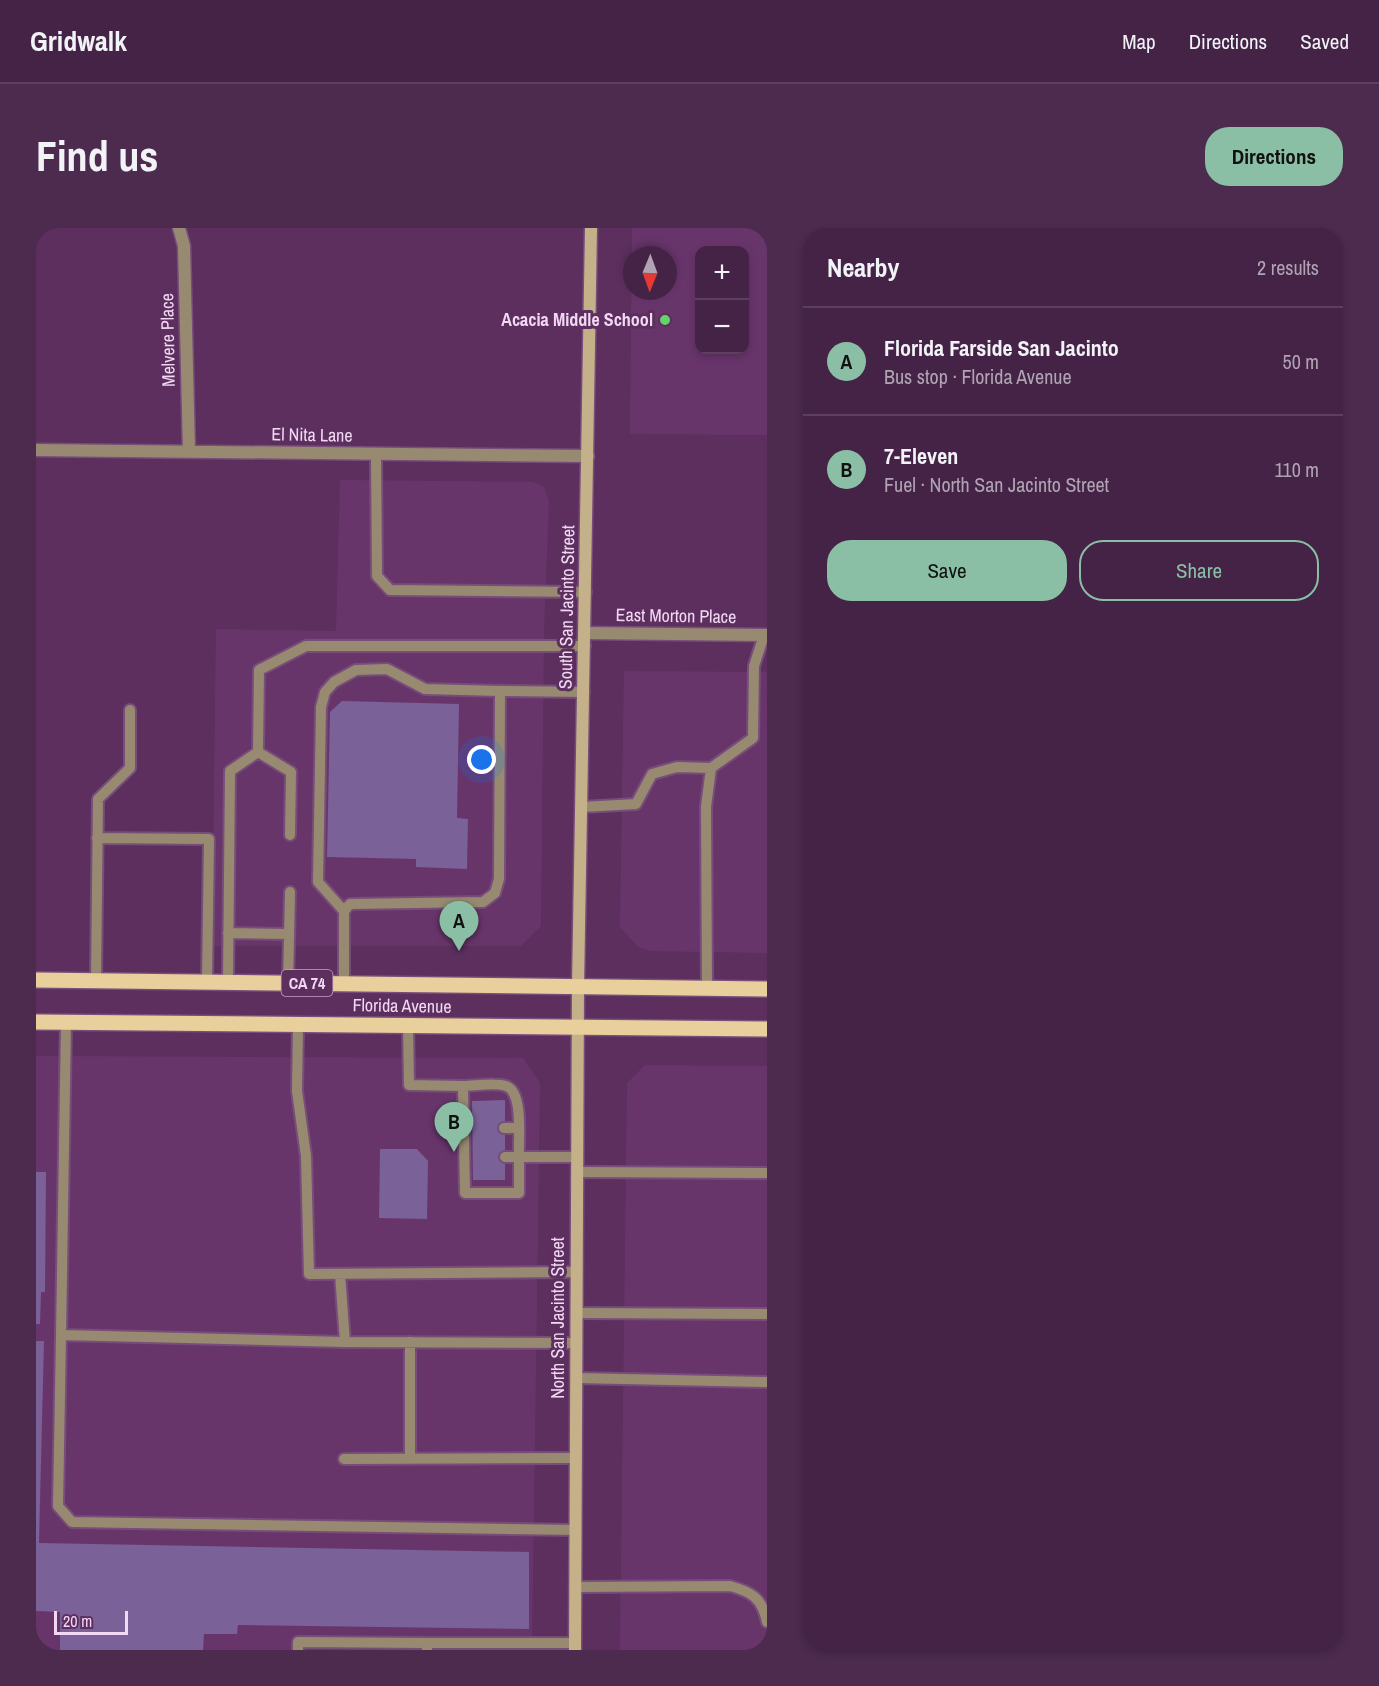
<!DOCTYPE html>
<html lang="en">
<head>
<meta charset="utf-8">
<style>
  body { margin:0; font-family:"Archivo Narrow",sans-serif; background:#4c2b4e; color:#f1f3f6 }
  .controls { position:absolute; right:18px; top:18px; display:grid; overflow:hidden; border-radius:12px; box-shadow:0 3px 9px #0003 }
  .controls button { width:54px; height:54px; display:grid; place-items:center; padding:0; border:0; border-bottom:2px solid #5d4060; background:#452347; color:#f1f3f6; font:30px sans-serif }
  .compass { position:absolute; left:587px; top:18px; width:54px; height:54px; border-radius:50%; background:#452347; box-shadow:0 3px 9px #0003; rotate:181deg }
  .scale { position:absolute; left:18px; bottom:15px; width:74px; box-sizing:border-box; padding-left:6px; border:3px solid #f3d8f4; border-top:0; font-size:16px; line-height:21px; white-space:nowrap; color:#f3d8f4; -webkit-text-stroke:4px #5c2f5f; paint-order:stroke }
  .you { position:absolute; left:446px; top:532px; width:21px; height:21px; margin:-15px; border:4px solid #fff; border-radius:50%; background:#1a73e8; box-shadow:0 0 0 9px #1a73e833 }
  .badge { display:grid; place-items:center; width:39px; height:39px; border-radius:50%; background:#8abfa5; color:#111; font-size:20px; font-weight:700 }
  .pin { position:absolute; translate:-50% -50px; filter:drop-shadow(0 2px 3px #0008) }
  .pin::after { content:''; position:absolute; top:32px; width:21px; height:18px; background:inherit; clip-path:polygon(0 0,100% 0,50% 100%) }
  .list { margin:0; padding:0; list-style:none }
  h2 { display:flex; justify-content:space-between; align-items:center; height:78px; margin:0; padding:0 24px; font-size:26px }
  h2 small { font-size:20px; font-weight:400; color:#b0a4b4 }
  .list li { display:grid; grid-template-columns:39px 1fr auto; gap:18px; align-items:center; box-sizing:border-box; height:108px; padding:0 24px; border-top:2px solid #5d4060 }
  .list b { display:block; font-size:22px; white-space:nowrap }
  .list p { margin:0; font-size:20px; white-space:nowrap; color:#b0a4b4 }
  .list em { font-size:20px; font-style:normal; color:#b0a4b4 }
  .actions { display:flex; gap:12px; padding:18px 24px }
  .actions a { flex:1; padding:14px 0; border:2px solid #8abfa5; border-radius:24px; text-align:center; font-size:21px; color:#8abfa5 }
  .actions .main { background:#8abfa5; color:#111 }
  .map { position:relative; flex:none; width:731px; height:1422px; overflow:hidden; border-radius:24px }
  header { display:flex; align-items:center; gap:36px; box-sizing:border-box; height:84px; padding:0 30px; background:#452347; border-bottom:2px solid #5d4060 }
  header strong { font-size:28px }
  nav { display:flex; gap:33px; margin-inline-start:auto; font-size:21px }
  .intro { display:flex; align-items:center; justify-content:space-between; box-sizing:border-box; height:144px; padding:0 36px }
  h1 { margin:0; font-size:42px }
  .button { padding:15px 27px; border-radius:24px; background:#8abfa5; color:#111; font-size:21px; font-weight:700 }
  main { display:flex; gap:36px; padding:0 36px }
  aside { flex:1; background:#452347; border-radius:24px; box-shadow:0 3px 9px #0003 }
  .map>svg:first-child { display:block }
</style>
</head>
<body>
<header>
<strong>Gridwalk</strong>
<nav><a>Map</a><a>Directions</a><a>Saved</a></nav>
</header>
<div class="intro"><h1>Find us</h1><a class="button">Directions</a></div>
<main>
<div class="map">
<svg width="731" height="1422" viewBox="0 0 731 1422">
  <rect width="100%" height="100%" fill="#5c2f5f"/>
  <path fill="#68356b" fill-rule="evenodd" d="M596,0h135v207l-137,-1zM708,22v100h-44v-100zM596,27h36v36h-36z
    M304,252l193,2 11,5 5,14 -5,129 -3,296 -20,20h-309l4,-317 120,2z
    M588,443l143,1v281l-116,-2 -13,-4 -18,-20z
    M0,828l487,2 17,25 -8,567h-496z
    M609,837l122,1v584h-147l7,-567z"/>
  <path fill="#7a6197" d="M306,473l117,3 -2,114 11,1 -1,50 -51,-2v-8l-89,-2 3,-145z
    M469,872v80h-32l-1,-79z
    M344,921h37l11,12 -1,58 -48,-1z
    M0,944h10l-1,120h-4l-1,32h-4z
    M0,1113h8l-5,202 490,9v77l-291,-4 -1,9h-33l-1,16h-143v-38l-24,-1z"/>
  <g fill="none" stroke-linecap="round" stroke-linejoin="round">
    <defs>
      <path id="lane" d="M340,226l1,122 13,14 196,2
        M222,524l1,-82 47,-24h279
        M222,524l33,20 -1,63
        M546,579l54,-3 16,-30 25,-7 34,1
        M61,610l112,1 -2,143
        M308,683l-26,-29 3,-175 4,-15 9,-10 22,-12 31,-1 38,20 75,2
        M192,705l61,1
        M60,753l2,-182 32,-31v-58
        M192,754l2,-211 28,-19
        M252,755l2,-91
        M308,756v-73l6,-7 133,-2 12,-9 4,-14 1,-188 84,1
        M671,760l-1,-181 5,-39 42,-30 1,-72 10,-31
        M262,796l-1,67 9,65 3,118 267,-2
        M372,797l1,60 54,1 2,107h54v-36h58
        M427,858c12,0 31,-4 43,0 18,6 12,54 13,71h-14
        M468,900h14
        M541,944l190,1
        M304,1046l5,68
        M540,1085l191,1
        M25,1107l5,-313
        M374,1114v117
        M540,1150l191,4
        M308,1231l231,-1
        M540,1302l-504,-8 -14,-16 3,-171 284,7 231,1
        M539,1359l155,-1c22,6 32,12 37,36
        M262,1422v-8l129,1
        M391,1422v-7h148"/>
      <path id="street" d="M143,0l5,18 5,205
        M0,222l552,6
        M549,405l182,2"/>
      <path id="secondary" d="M539,1422l3,-663 13,-759"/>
      <path id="primary" d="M0,752l731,9
        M0,794l731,7"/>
    </defs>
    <use href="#lane" stroke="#774d7a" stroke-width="14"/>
    <use href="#street" stroke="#774d7a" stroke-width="15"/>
    <use href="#secondary" stroke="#774d7a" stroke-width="15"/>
    <use href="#primary" stroke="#774d7a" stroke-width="18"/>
    <use href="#lane" stroke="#978a71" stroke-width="10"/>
    <use href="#street" stroke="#978a71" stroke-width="12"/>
    <use href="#secondary" stroke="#c5b189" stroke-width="12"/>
    <use href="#primary" stroke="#e9cf9b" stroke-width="15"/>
  </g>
  <circle fill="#62d469" stroke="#5c2f5f" stroke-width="2" cx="629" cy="92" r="6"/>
  <g text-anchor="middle" stroke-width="6" stroke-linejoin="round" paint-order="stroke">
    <rect fill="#5c2f5f" stroke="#c6a5c7" stroke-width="1.5" x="245.5" y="742" width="51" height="26" rx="4.5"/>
    <g font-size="16" font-weight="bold" fill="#f3d8f4">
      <text x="271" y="761">CA 74</text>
    </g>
    <g font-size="18" font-weight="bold" fill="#f3d8f4" stroke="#5c2f5f" text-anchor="end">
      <text x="617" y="98">Acacia Middle School</text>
    </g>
    <g font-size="18" fill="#f3d8f4" stroke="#5c2f5f">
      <text transform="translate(132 112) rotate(-91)" y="6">Melvere Place</text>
      <text transform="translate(276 207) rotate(1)" y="6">El Nita Lane</text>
      <text transform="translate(531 379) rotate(-89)" y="6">South San Jacinto Street</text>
      <text transform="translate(640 388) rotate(1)" y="6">East Morton Place</text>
      <text transform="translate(366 778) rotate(1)" y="6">Florida Avenue</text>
      <text transform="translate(522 1090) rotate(-90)" y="6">North San Jacinto Street</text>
    </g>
  </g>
</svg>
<div class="controls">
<button>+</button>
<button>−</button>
</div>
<svg class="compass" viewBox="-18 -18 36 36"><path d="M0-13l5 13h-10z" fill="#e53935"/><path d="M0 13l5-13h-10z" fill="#b0a4b4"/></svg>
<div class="scale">20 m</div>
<div class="you"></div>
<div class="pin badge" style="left:423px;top:723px">A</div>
<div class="pin badge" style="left:418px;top:924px">B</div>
</div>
<aside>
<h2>Nearby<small>2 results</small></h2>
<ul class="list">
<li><span class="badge">A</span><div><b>Florida Farside San Jacinto</b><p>Bus stop · Florida Avenue</p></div><em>50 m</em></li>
<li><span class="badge">B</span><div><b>7-Eleven</b><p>Fuel · North San Jacinto Street</p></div><em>110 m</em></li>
</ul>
<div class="actions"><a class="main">Save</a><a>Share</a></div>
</aside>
</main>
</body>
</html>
